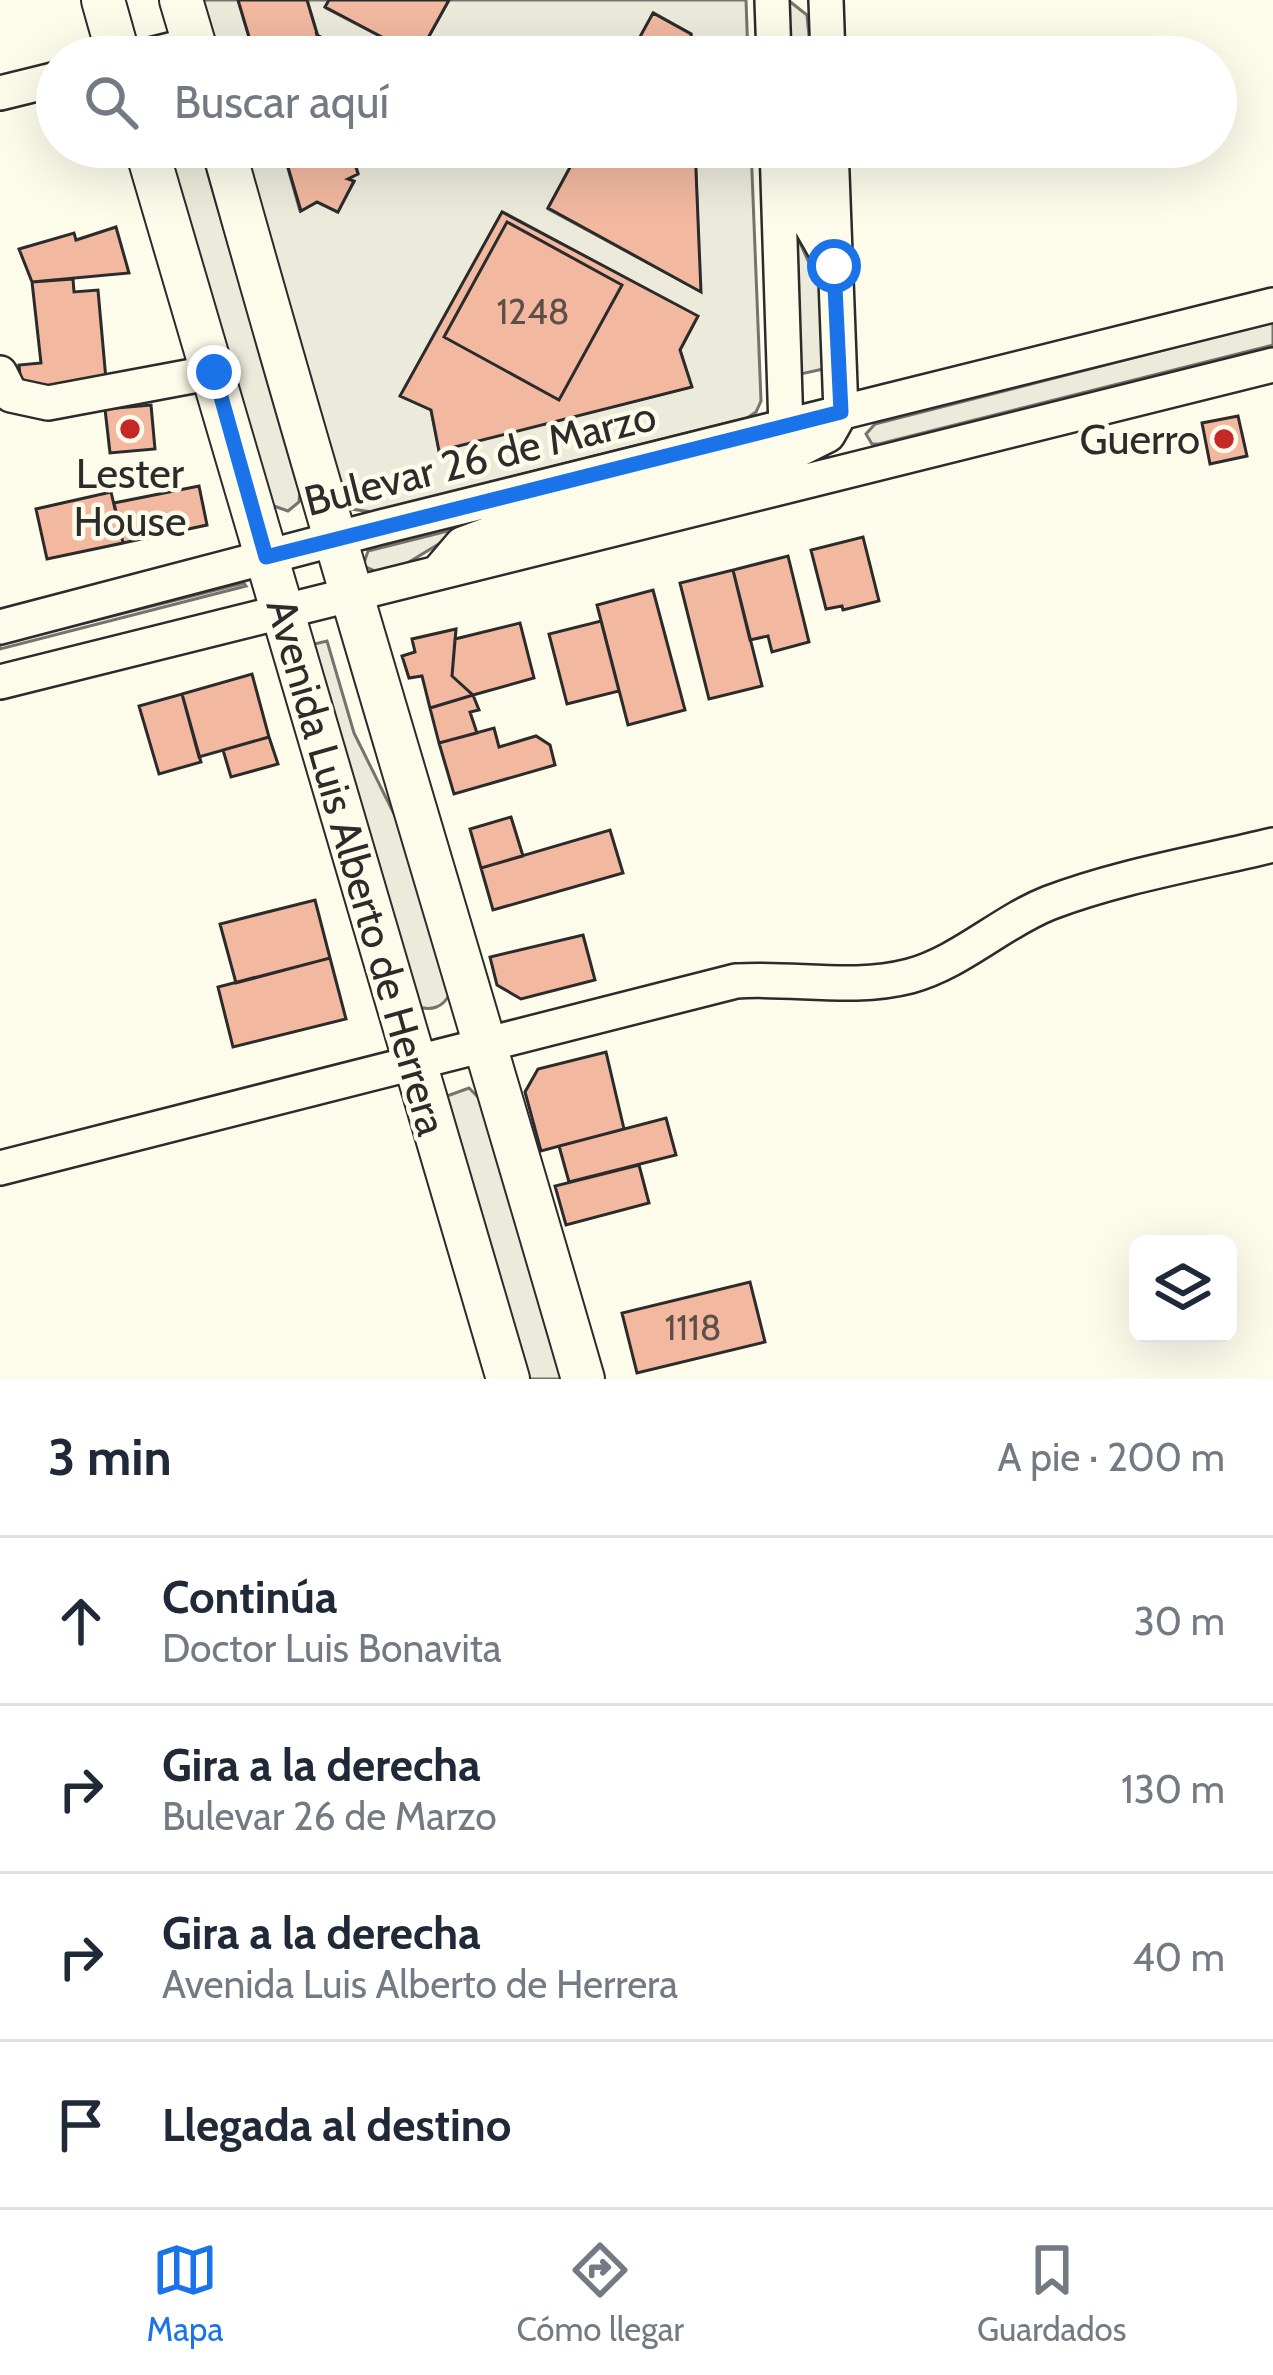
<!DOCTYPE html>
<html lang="es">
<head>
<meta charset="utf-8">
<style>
  body { margin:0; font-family:Cabin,sans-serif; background:#f6f6f7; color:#1f2937 }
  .controls { position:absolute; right:36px; bottom:36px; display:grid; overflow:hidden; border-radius:18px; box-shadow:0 12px 48px #0002 }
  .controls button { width:108px; height:108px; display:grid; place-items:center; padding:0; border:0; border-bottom:3px solid #e0e1e3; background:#fff; color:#1f2937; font:60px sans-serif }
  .stop { position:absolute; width:36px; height:36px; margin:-27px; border:9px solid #1a73e8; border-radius:50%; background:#fff }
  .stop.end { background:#1a73e8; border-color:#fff; box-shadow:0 3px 12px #0008 }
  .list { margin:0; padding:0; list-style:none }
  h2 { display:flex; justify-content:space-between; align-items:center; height:156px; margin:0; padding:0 48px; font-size:51px }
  h2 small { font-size:39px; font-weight:400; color:#747a83 }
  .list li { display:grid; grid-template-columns:78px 1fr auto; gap:36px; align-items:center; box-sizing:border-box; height:168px; padding:0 48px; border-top:3px solid #e0e1e3 }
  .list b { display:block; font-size:45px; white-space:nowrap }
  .list p { margin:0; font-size:39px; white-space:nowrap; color:#747a83 }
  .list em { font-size:39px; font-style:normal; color:#747a83 }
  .icon { flex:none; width:66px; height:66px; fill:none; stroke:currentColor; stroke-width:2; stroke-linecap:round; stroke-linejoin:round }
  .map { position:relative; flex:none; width:1273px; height:1379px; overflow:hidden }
  .search { position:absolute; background:#fff; box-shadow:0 12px 48px #0002; left:36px; right:36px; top:36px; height:132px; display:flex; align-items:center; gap:30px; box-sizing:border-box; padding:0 42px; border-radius:66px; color:#747a83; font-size:45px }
  .sheet { height:828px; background:#fff }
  nav { display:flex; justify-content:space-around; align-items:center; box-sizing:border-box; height:168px; border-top:3px solid #e0e1e3; background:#fff; font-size:33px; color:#747a83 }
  nav a { display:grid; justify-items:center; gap:6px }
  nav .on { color:#1a73e8 }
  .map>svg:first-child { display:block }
</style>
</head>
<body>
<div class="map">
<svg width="1273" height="1379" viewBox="0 0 1273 1379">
  <rect width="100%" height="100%" fill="#fdfbea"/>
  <path fill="#ecebdb" stroke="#74746e" stroke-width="3" d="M788,0l19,15 4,42h-21z
    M160,147h40l100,344 -1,11 -11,9 -17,-6z
    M793,147h4l3,96 20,44 3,82 -22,5z
    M1273,322v23l-394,99h-7l-6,-10 9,-10z
    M760,453l-298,77 -58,35 -27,7 -14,-6 5,-15z
    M244,583l2,3 -246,63v-5z
    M327,641l27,92 43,87 53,173c-6,14 -19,19 -34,13l-106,-361z
    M469,1088l13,13 81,278h-38l-78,-283z"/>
  <path fill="#eceadb" stroke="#74746e" stroke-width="3" fill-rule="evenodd" d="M194,0h44l17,57h-45z
    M307,0h22l-3,8 92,48 31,-56h297l2,57h-56l-1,-23 -37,-21 -25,44h-305z
    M237,147h45l18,64 17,-9 20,10 17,-30 -6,-3 10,-6 -8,-26h231l-33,62 152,82 -5,-144h56l10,254 -5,11 -9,6 -375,94 -21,-3 -9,-8zM503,212l194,105 -17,33 11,37 -252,63 -8,-40 -30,-15z"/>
  <path fill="#f2b8a0" stroke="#2b2b2b" stroke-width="3" d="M238,0h69l17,57h-69z
    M329,0h120l-31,56 -93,-49z
    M653,13l38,21 1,23h-63z
    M317,35l42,22h-35z
    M282,147h68l8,27 -10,5 6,2 -16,31 -21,-10 -16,9z
    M581,147h114l6,145 -153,-84z
    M502,212l196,104 -18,34 12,37 -253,64 -8,-41 -31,-14z
    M507,222l115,63 -63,115 -115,-63z
    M116,227l13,46 -97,9 -13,-33 55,-16 2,7z
    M73,279l1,13 24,-2 9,101 -85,7 -3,-33 22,-2 -9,-81z
    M151,405l4,44 -45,4 -5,-44z
    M1238,416l9,40 -37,8 -8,-41z
    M199,486l8,39 -84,18 -9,-40z
    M111,492l12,51 -76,16 -11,-50z
    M863,537l16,64 -36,9 -1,-4 -16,3 -15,-59z
    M788,556l21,86 -37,10 -4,-16 -18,4 -17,-70z
    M733,570l29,116 -53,13 -29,-116z
    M653,590l32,120 -57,15 -31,-120z
    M601,621l18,70 -52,13 -18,-70z
    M520,623l14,55 -61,17 -21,-19 3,-37z
    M456,629l-4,47 21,19 -43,13 -8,-32 -13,2 -7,-22 13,-4 -3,-13z
    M252,674l17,63 -70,20 -17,-63z
    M182,694l19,68 -42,12 -20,-68z
    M473,695l6,15 -9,2 7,21 -38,10 -9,-35z
    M494,728l5,19 37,-11 14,9 5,20 -101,29 -15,-51z
    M269,737l9,27 -47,13 -8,-27z
    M511,817l12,39 -42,12 -11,-39z
    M610,830l13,43 -130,37 -12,-42z
    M315,900l15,58 -94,25 -16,-59z
    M583,935l12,45 -74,19 -24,-14 -7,-28z
    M330,958l16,61 -113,28 -15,-60z
    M606,1052l18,77 -83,22 -16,-59 13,-23z
    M666,1118l10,37 -107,27 -10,-36z
    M639,1165l10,38 -83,22 -11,-39z
    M750,1282l15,60 -128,31 -15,-60z"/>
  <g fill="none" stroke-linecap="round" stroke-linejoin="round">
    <defs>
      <path id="minor" d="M772,0l2,57
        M826,0l2,57
        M142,57l52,-13
        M0,93l57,-14
        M777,147l9,281 5,16
        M805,147l3,73 25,44
        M0,373l11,22 37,8 166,-31
        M439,571l23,-27 35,-13 275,-68 56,-28 13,-23 -10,-265
        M0,627l381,-100 892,-222
        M0,682l1273,-317
        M0,1168l736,-187c59,-4 116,10 174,-5 51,-14 91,-54 139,-73 71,-27 150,-40 224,-58"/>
      <path id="major" d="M103,0l16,57
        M181,0l17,57
        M146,147l362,1232
        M223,147c115,412 241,821 360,1232"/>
    </defs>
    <use href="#minor" stroke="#2b2b2b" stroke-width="38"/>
    <use href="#major" stroke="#2b2b2b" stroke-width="46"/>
    <use href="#minor" stroke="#fdfbea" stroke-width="33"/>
    <use href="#major" stroke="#fdfbea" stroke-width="42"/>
  </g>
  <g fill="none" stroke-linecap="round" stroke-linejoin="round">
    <path stroke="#1a73e8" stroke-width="15" d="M214,372l52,185 575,-145 -7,-146"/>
  </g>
  <g fill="#c62828" stroke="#fdfbea" stroke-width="4.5">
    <circle cx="130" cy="429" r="12"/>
    <circle cx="1224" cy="439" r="12"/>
  </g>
  <g text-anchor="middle" stroke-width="9" stroke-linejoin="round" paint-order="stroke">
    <g font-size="36" fill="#5d4e48">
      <text x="533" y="324">1248</text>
      <text x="693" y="1340">1118</text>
    </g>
    <g font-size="42" fill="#2b2b2b" stroke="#fdfbea" text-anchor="end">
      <text x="1200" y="454">Guerro</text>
      <text x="130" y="488" text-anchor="middle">Lester<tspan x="130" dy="48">House</tspan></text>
    </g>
    <g font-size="42" fill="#2b2b2b" stroke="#fdfbea">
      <text transform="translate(480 458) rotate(-14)" y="15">Bulevar 26 de Marzo</text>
      <text transform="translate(357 867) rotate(74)" y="15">Avenida Luis Alberto de Herrera</text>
    </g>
  </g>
</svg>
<div class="controls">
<button><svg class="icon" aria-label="layers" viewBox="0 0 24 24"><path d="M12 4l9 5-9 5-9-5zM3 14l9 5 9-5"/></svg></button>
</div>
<div class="stop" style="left:834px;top:266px"></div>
<div class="stop end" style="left:214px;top:372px"></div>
<div class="search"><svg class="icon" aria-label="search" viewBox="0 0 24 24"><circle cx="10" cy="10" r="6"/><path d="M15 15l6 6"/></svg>Buscar aquí</div>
</div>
<section class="sheet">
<h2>3 min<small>A pie · 200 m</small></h2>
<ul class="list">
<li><svg class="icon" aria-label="ahead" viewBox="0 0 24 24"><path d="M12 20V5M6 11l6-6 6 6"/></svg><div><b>Continúa</b><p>Doctor Luis Bonavita</p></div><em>30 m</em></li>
<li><svg class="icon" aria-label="right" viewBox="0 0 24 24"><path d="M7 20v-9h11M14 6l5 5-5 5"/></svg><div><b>Gira a la derecha</b><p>Bulevar 26 de Marzo</p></div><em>130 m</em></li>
<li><svg class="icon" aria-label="right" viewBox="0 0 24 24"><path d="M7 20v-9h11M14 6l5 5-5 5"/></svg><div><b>Gira a la derecha</b><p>Avenida Luis Alberto de Herrera</p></div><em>40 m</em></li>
<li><svg class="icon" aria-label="arrive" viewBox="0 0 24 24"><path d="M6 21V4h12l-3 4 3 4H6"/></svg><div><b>Llegada al destino</b></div></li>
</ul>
</section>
<nav>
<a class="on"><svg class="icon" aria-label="map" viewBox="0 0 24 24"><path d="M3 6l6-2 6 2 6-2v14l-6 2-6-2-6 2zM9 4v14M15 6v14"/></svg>Mapa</a>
<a><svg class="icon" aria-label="directions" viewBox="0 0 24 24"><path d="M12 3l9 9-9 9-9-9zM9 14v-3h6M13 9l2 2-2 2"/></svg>Cómo llegar</a>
<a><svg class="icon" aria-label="saved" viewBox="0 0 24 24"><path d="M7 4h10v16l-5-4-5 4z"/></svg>Guardados</a>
</nav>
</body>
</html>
